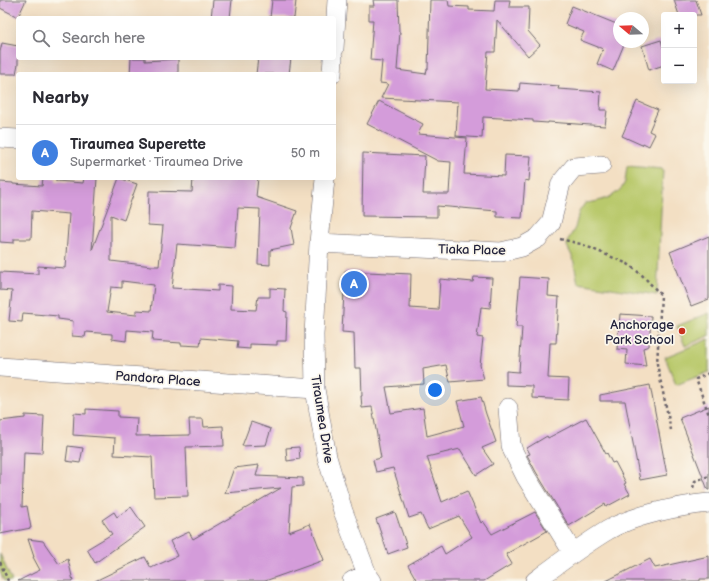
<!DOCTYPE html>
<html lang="en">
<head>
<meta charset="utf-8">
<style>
  body { margin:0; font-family:"Balsamiq Sans",sans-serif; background:#f7f7f7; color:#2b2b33 }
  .controls { position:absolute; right:12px; top:12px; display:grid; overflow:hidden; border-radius:4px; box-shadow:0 4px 16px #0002 }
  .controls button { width:36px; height:36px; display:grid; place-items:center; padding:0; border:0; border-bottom:1px solid #e1e1e2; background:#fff; color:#2b2b33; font:20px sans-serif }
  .compass { position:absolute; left:613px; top:12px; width:36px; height:36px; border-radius:50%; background:#fff; box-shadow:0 4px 16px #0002; rotate:289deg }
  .you { position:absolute; left:435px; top:390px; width:14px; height:14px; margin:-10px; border:3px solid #fff; border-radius:50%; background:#1a73e8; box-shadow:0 0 0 6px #1a73e833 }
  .badge { display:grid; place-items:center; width:26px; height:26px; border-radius:50%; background:#b45309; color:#fff; font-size:13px; font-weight:700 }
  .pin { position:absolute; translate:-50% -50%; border:2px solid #fff; box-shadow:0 1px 4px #0006 }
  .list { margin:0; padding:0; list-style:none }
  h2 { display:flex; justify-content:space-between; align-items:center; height:52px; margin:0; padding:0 16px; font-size:17px }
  h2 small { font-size:13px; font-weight:400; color:#7c7c81 }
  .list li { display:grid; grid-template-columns:26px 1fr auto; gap:12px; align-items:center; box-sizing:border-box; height:56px; padding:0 16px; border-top:1px solid #e1e1e2 }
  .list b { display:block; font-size:15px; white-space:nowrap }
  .list p { margin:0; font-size:13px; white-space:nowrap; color:#7c7c81 }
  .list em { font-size:13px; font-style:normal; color:#7c7c81 }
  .icon { flex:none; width:22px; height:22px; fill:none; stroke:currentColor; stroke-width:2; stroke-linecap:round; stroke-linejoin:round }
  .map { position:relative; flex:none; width:709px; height:581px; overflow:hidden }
  .search { position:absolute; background:#fff; box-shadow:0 4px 16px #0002; left:16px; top:16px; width:320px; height:44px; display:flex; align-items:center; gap:10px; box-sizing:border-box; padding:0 14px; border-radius:4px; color:#7c7c81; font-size:15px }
  .panel { position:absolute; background:#fff; box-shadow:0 4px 16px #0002; left:16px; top:72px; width:320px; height:108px; border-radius:4px }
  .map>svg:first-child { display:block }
</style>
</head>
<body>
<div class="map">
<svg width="709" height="581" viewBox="0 0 709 581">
  <rect width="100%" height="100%" fill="#fbf7ec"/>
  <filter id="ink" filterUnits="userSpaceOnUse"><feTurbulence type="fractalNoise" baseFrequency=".025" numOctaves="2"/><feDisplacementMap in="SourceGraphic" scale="8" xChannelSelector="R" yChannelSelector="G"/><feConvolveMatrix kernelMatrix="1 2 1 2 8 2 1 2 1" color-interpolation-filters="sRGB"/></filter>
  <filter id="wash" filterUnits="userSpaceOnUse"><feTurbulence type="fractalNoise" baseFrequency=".012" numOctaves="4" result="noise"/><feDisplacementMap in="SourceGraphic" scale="16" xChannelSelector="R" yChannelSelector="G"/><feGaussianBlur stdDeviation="0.9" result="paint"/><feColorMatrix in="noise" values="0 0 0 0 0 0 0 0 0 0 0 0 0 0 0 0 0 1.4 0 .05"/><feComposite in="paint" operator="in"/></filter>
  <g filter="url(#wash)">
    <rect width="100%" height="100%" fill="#f3dfc3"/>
    <path fill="#b9c96c" stroke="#6e7654" d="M627,166l36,3 -6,126 -79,-12 -5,-25 -6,-12 1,-6 7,-12 4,-16 6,-9c14,-1 34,-6 40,-21 1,-5 1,-11 2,-16z
      M709,313v23l-24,10 -8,-20z
      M709,339v33l-33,13 -11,-28z
      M0,554l12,27h-8l-4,-9z"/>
    <g id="blocks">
      <path fill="#d49cda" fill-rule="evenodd" d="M0,0h26l-8,17 -18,-9z
        M213,0h19l-2,18h-19z
        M272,0h20l4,1 -2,17h-24z
        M373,0h25l1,32h1l-3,38 29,4 1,-5h1l2,-69h18l1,6 20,1v3l25,1 1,-11h15l-1,7h20l-1,24 12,14 -12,11 -31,-36 -2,32h-7l-3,37 34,2 1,-8 39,3 -1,3 43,3 -1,18h7l-2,16 -57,-4v1l-15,-1v-2l-50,-3 -1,21 -26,-2 2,-34 -77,-4 7,-14 -8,-1 2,-22 -12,-1 3,-40h-4v-14h5z
        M674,0h22l5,15h-22z
        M572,6l47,19v17h6l-12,29 -16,-7 6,-15 -23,-9 4,-8 -19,-8z
        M661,40l3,10v15l-15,5 -7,-24z
        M2,43l16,3v18l-2,10h-16v-22z
        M131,58h14v3l33,-2v15h-48z
        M258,58h33l-2,16h-33z
        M379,101l44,23 -5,10 49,4 -3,36 40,2 1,-21 26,1 -2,25 -4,-1 -3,38 -25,-1v-6l-60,-5v11l-75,-1 1,-63 62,3 -2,38h26l2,-32 -13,-1 -71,-37z
        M637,101l21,9 -9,21 6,3 -6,12 -6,-3 -1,2 -20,-9z
        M43,178h13v3l27,2 1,-5h13l-5,72 27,-72 18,6 -13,36 -13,-5v46l41,5h7l4,-40 -15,-1 1,-34 43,1 1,-14h65l-2,19 41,14 -6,17 3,17 -24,5v15l-12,-1 2,-55 -22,-1 -3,40 -58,-4 -5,44 46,3v-6l14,1 -1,23 25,1 2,-13h12v-9l15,1 -1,22 3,1 -1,29h-9v4l-27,-1v5l-13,-1 1,-7 -37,-3 -1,8 -19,-1v-2l-29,-2 1,-9 -26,-2 -1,11 -14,-2v-5l-26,-2 -1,5 -13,-1 1,-15 -15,-2v-3l-35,-3 -1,9 -13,-1 3,-30 -12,-1v-18l38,2v-8l27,2 4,-54 -37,-3 -1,28h-17v4l-14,-1v-60l13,1v1l29,2zM122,281l32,4 -3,26 -15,-1v5l-29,-3 4,-25 11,1z
        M709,236v63l-18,7 -21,-54z
        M345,271l66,3 -1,34 28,2 2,-31 33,3 1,-5 18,1 -2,30 -9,-1 -4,30 6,1 -3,27 4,14 -34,3 -4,-17 -23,4 1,15 -38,3 5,26 32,-5 4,28 37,-10 -7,-25 24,-4 5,17 10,28 -14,6 11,16 -17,11 -16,-26 -33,8 15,45 25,-11 14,32 2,-2 9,13 43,-22 12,19 -41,23 6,10 -28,17h-67l-9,-16 33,-19 4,8 27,-17 -13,-21 -31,13 -7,-15 -12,4 -16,-50 -17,4 -3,-12 8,-2 -9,-51 -10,1 -1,-12h1l-1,-28h-6l-1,-35 -12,-1z
        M520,277l29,2 -1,17 11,1 -3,46h-6l-2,35 21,1 -1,21 -36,-2v-12l-26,-1v-14l13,1 3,-45h-6z
        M620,314l31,2 -2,30 -6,2 3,18 -20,-2 1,-14 -10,-1z
        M650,385l17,90 -27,5 -15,-79h-25v-6z
        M709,406v84h-1l-28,-72z
        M86,409l32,2v6l19,1 -1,18 54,-1 -1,-16h14l1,8 19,-1 1,20 -38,1 2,49 -34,1 -2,-40 -38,-2 1,-17 -42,-3 1,-22 12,1z
        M25,415l19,1 -2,37 -18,-1 -2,55 5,-1 4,22 -31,6v-113l25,-3z
        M586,418l20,36 1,-1 5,10 3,-1 11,21 -2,1 6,10 -24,13 -1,-3 -36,22 -33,-54 -9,-17 3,-1 -3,-6 20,-12 1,2z
        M251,422l20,7 -5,16 -24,1z
        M68,446l15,2 -3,15 -14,-2z
        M299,447l1,12 -13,2 -1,-13z
        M259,465l-3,11 47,2v8l-11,1 -3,45 21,-8 14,36 -59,21h-170l50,-24 6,11 26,-12 -7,-15 19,-9 4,7 88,-51 -56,5 9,-25z
        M131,507l14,20 -50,36 -8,-14 25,-15 -10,-14 12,-8 3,5z
        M395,512l12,35 -19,7 -12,-35z
        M28,539l15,2 16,23 9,-5 5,22h-55l22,-11 -7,-13h1z
        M709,556v23h-9v2h-94l44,-22 5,9z"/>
    </g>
  </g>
  <g filter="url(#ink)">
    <use href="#blocks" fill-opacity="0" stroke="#6b646b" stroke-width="1"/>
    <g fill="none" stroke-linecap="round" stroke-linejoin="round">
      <defs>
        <path id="minor" d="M334,49l3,-49
          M332,74l1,-16
          M0,138l18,1
          M325,178l-6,65 -5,92 1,54 12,68 16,54 24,63 5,7
          M319,243l182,9 21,-5 16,-9 13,-15 10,-40 13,-16 27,-2
          M0,367l315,22
          M508,408l3,37 2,6 13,26 47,76
          M352,581l15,-7
          M535,581c24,-18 48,-36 73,-51 26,-15 71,-24 101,-27"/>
      </defs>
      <use href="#minor" stroke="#6b646b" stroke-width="20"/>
      <path stroke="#6b646b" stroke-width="2.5" stroke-dasharray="3 3" stroke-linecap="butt" d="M560,239l21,5 47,20 15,12 18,19 -4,69 14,66
        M709,373l-13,6 13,36
        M693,488l2,-7 14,-5
        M0,562l8,19"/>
      <use href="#minor" stroke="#fff" stroke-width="19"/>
    </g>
  </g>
  <circle fill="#c8321e" stroke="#fbf7ec" stroke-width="1.5" cx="682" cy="331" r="4"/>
  <g text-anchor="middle" stroke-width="3.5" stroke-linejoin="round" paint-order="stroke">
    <g font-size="13" fill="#22223b" stroke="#fbf7ec">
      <text transform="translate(472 249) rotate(1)" y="5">Tiaka Place</text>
      <text transform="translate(158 378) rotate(4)" y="5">Pandora Place</text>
      <text transform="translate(323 419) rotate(81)" y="5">Tiraumea Drive</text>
    </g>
    <g font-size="13" fill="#22223b" stroke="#fbf7ec" text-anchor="end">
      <text x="674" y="329">Anchorage<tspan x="674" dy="15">Park School</tspan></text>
    </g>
  </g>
</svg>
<div class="controls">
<button>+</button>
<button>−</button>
</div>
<svg class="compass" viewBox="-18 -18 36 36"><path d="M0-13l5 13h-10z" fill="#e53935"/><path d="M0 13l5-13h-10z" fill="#7c7c81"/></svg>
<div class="you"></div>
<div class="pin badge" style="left:354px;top:284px;background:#3f7fe0">A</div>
<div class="search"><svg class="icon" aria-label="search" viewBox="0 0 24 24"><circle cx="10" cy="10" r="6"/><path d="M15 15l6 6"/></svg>Search here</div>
<section class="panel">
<h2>Nearby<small></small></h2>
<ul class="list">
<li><span class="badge" style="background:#3f7fe0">A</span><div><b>Tiraumea Superette</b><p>Supermarket · Tiraumea Drive</p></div><em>50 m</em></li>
</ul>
</section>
</div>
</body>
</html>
